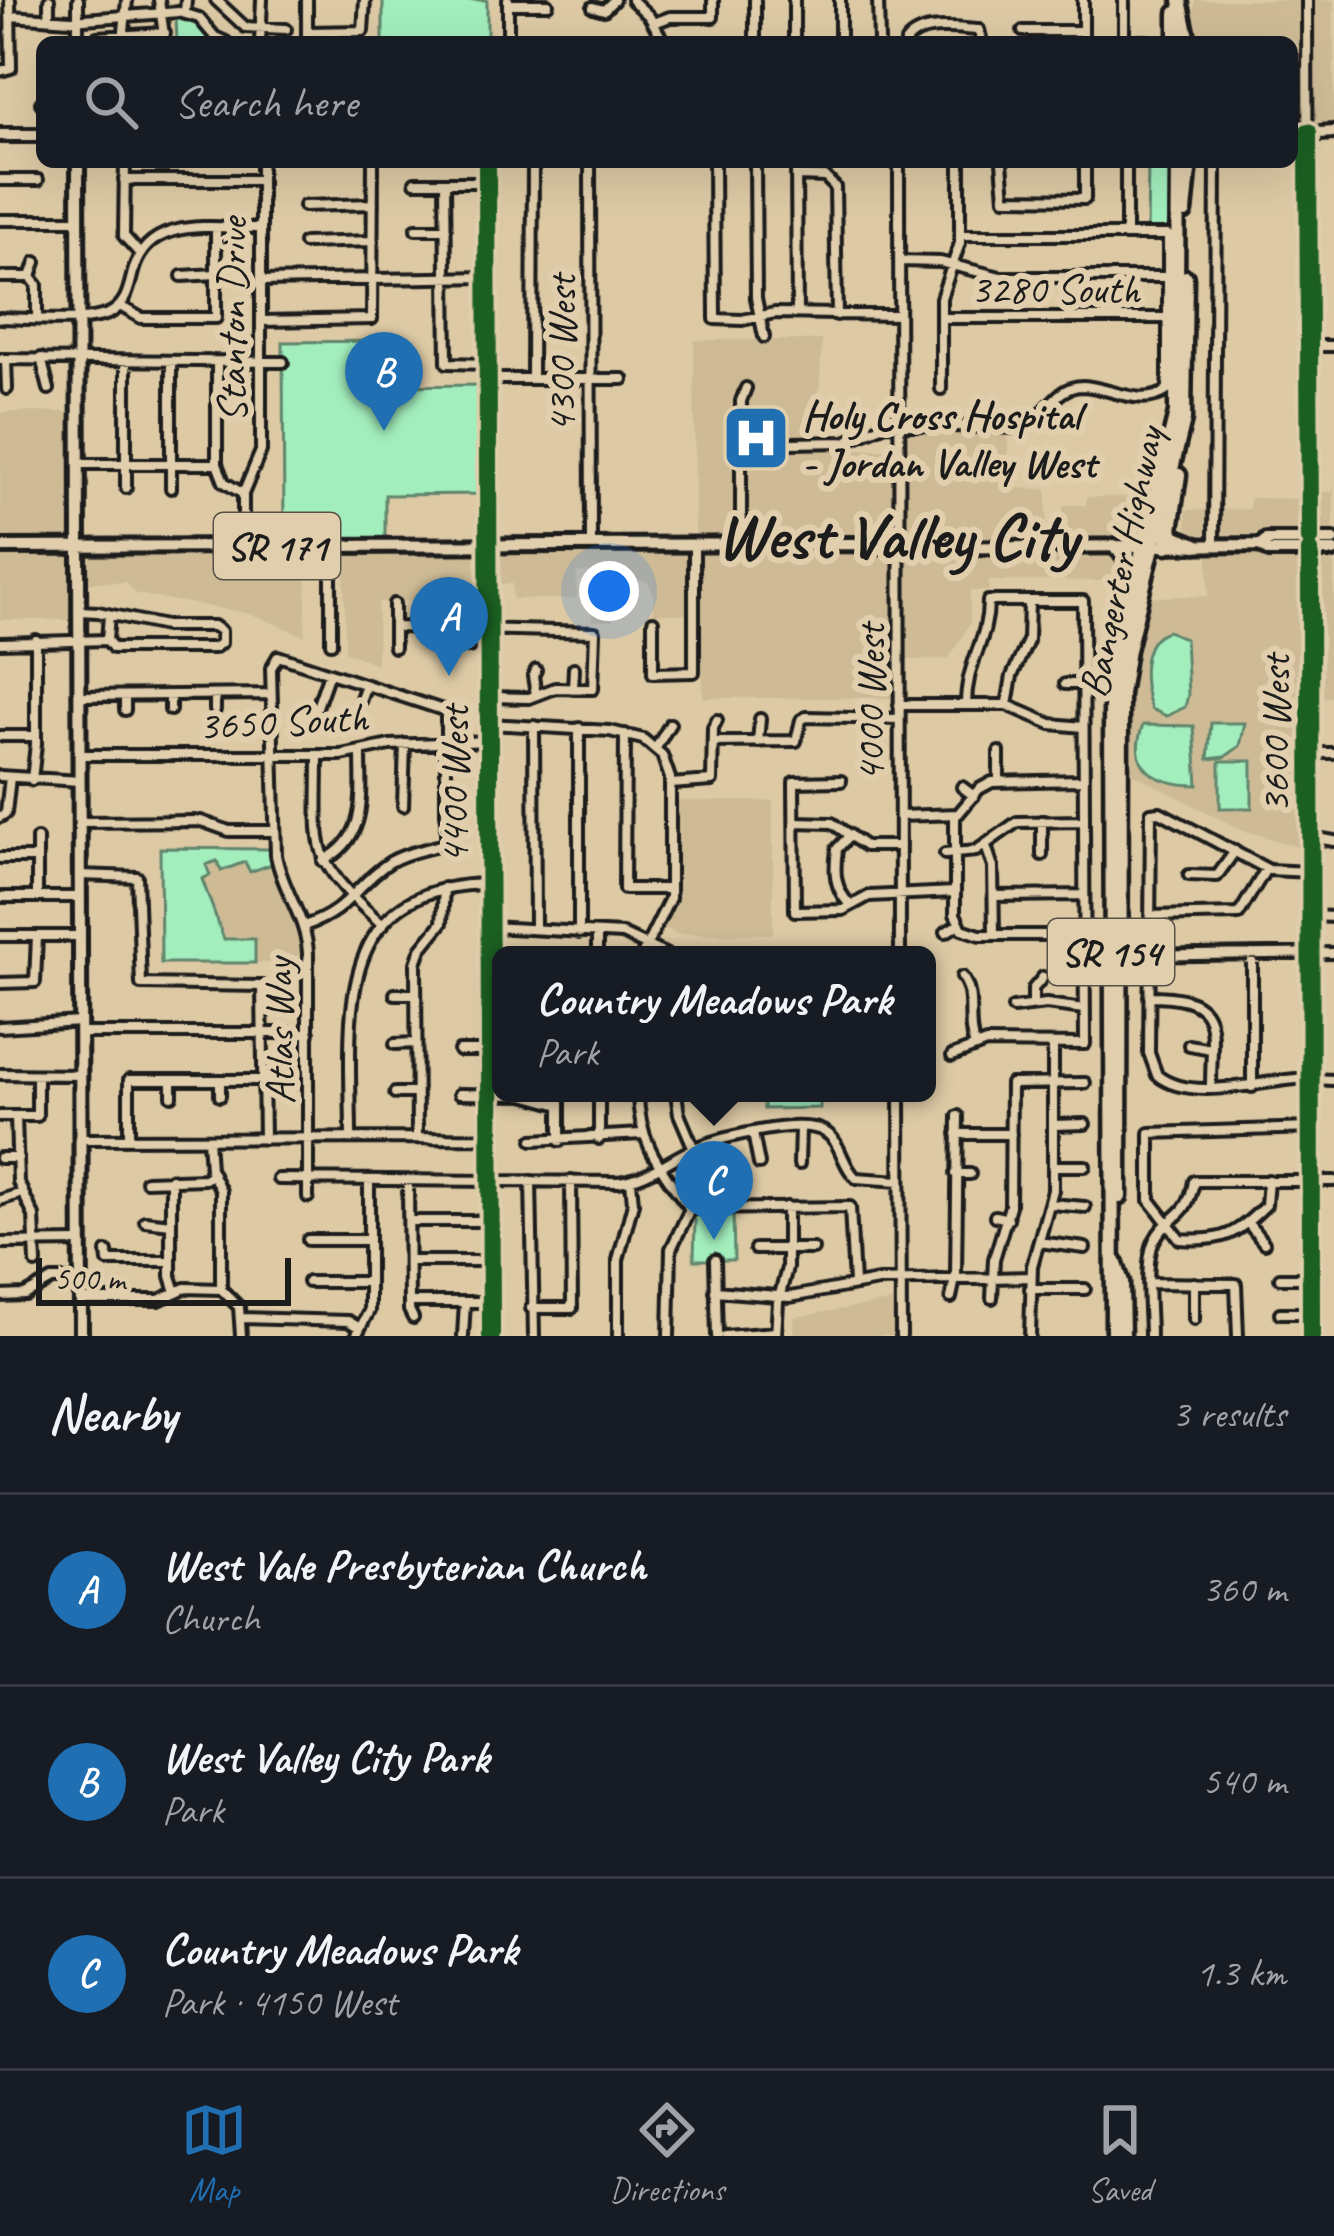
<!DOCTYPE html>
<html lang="en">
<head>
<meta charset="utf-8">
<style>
  body { margin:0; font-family:Caveat,sans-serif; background:#20242c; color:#f1f3f6 }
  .scale { position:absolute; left:36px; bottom:30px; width:255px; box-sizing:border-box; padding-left:12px; border:6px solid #1c1c1c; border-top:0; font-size:33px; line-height:42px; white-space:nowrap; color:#1c1c1c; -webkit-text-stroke:9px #e0ceac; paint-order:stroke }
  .you { position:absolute; left:609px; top:591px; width:42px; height:42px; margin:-30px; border:9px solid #fff; border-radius:50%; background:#1a73e8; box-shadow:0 0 0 18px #1a73e833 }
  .badge { display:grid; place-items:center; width:78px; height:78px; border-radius:50%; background:#1f6fb2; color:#fff; font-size:39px; font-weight:700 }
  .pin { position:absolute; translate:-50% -99px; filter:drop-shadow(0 3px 6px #0008) }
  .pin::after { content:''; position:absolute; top:63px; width:42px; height:36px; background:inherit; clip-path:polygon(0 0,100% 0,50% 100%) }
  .popup { position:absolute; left:492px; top:946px; width:444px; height:156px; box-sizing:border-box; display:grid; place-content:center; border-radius:18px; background:#171b24; filter:drop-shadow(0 3px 9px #0005); font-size:39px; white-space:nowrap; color:#9ea1a6 }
  .popup b { font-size:45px; color:#f1f3f6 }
  .popup::after { content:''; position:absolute; left:50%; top:100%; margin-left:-24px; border:24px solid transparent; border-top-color:#171b24 }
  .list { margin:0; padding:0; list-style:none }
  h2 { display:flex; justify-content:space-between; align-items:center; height:156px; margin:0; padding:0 48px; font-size:51px }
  h2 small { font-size:39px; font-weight:400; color:#9ea1a6 }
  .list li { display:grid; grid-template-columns:78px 1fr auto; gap:36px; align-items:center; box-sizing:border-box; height:192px; padding:0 48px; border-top:3px solid #363941 }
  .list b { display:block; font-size:45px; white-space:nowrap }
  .list p { margin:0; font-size:39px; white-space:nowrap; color:#9ea1a6 }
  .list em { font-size:39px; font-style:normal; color:#9ea1a6 }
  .icon { flex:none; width:66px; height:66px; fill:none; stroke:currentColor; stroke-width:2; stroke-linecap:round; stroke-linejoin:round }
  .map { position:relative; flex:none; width:1334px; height:1336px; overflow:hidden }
  .search { position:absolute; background:#171b24; box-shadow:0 12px 48px #0002; left:36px; right:36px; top:36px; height:132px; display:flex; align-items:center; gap:30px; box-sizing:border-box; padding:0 42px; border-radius:18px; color:#9ea1a6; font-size:45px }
  .sheet { height:732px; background:#171b24 }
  nav { display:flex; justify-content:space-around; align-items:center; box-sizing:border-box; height:168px; border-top:3px solid #363941; background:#171b24; font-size:33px; color:#9ea1a6 }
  nav a { display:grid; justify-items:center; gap:6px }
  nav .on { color:#1f6fb2 }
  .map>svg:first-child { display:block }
</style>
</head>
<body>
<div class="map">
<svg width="1334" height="1336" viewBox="0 0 1334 1336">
  <rect width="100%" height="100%" fill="#ddcaa5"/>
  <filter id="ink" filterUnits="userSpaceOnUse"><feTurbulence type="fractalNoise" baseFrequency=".00833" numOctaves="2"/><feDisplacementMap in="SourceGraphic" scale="24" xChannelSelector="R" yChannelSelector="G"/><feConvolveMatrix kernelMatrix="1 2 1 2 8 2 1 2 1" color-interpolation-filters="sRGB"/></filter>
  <g filter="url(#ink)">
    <path fill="#cebb96" d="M1195,0h109l-5,127h-7v-85h-101z
      M1313,0h21v128l-21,-3z
      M694,340h128l-5,100 -72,1 1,9 157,-1 4,-19 101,1v57l39,1v49l-352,2z
      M0,412h72l-1,129h-71z
      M1334,476v59l-147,-1 -1,-24 63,-1 1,-11 64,1 1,-7h18z
      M1086,497h64l-8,37 -79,3v-32h23z
      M325,550v24h-18l-2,62 -54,-22 -115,-20 -10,-12h-43v-31z
      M344,550h139l3,49 -108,3 -1,62 -32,-12z
      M492,550h197v64l-35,-1 -1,-21 -6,-11h-19v8l-16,1v31h-20l-2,-49h-13l-1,27h-63l-1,-15h-20z
      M75,551l-1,69h-74v-68z
      M699,551l442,2 -11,28h-141l-1,10h-18v32l-21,36 -53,1 1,38h-194z
      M1306,551l-1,298 -66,-20 -111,-58v-86l20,-88 60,-1v-44z
      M1334,554v143l-21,1 2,-143z
      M675,801h98v133h-97l-13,-7 12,-35z
      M159,847l113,1 6,30 24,52 3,26h-19l-1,7h-125z
      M895,1301v35h-101v-19z"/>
    <path fill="#a3eebd" stroke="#60856c" stroke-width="3" d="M383,0h104v42h-104z
      M166,15l26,3 18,18 -5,6h-28l-1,-24 -9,1z
      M1148,162h22l-1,71h-22z
      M386,341v45l97,-1 1,109 -99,1v45l-101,1 -1,-199z
      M1168,631l17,8 3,56 -3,12 -18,9 -16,-7c-10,-24 -12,-71 17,-78z
      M1211,723h34l-5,23 -15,11 -17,2z
      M1143,725l51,1 4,59c-39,0 -72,-15 -55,-60z
      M1220,761h32v47h-32z
      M160,848l110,1 2,15 -22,8 -5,-10 -24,9 -4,-10 -11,4 4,10 -8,4 22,60h31v24h-94z
      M764,1093h56v15l-56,1z
      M697,1210h36l1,50h-13l-6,-7 -7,7h-14l1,-40 -4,-4z"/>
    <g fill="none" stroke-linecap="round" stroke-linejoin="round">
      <defs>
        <path id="minor" d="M49,0v16
          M78,0v42
          M159,0l6,42
          M216,0l29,27 41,2
          M307,0v42
          M632,0l17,16 15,26
          M755,0v42
          M794,0v42
          M878,0l1,42
          M1083,0v42
          M1307,0l4,1336
          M508,4h40
          M593,7l11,3 10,-10
          M185,12l1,-12
          M10,16l61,4 108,-8 20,6 16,19 11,5
          M654,23l16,-6h43v-17
          M1023,31h60
          M307,32l56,-1 2,-31
          M97,37l68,-4
          M1124,41h22
          M123,42l4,-42
          M260,42l2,-42
          M508,42v-42
          M840,42v-42
          M906,42c15,-20 50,-13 73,-12l3,12
          M1124,42v-42
          M0,71l11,-3 -1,-68
          M41,103h1
          M125,162l-1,74 16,18
          M487,162l4,1174
          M590,162l1,382
          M714,162l1,157 27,1 33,-7 124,2
          M755,162l1,136 8,39
          M796,162l1,151
          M899,162l1,793
          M1002,162l3,36 80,1v-37
          M796,176l29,1 10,10 2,128
          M0,180h38
          M124,180h137
          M415,182h72
          M445,182l2,181 41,1
          M304,206l69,-2
          M0,220h78
          M416,229h30
          M1126,235v-73
          M304,243l69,-2
          M899,261l41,1 60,15h168
          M36,262l-5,15 6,8v33
          M182,276l34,-2
          M0,277h31
          M261,281l227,-4
          M120,306l21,12h75v-90
          M0,318c27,0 90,7 112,-6 15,-9 17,-25 21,-40 15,-58 81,-43 128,-44
          M942,318h226
          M261,321l111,-2 1,-157
          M1309,346h25
          M41,358l8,31
          M0,359l283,3
          M6,359l1,30
          M126,362v126
          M217,362v102l7,18 19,12
          M488,379h135
          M532,379l1,-217
          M941,389v-91l19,-55v-81
          M741,444l104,-2 41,-18 134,4c27,-8 32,-42 63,-42 27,1 59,23 85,4v-155h-208
          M78,464h139
          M171,488v-126
          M741,545v-144l5,-13
          M1214,545l2,-383
          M243,546v-52l18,-43v-289
          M331,546v97
          M394,604v43
          M653,621v52l41,-1v-127
          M436,626v21
          M394,627l201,5 -2,57 -38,-1 -26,10 -40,-1
          M469,630v17
          M107,640l2,-25
          M0,643l107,-3 6,8h101l7,-5v-12l-7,-5h-49l-67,-14 -19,-1
          M1065,684h18
          M573,689l1,-21
          M536,695l-3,-19 3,-6
          M80,696l191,-2
          M170,696v14
          M215,696v14
          M359,704l6,-17
          M899,705h108l44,19 32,3
          M1007,705l5,-29 16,-35 1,-40
          M317,707l12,-34
          M125,710v-14
          M489,724l121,7 33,8 19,16 8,23v120l-28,57
          M534,726l1,200
          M579,728v205
          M625,734l-1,155h46
          M0,736h36
          M713,742l83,-1 5,-21 5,-3 93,2
          M758,742l2,-23
          M656,748l14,-24
          M999,752v29
          M1310,753h24
          M80,755h261l49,-10 99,-4
          M318,756c0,96 -11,102 65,169
          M0,776l80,5
          M32,780l4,-36v-104
          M841,781l-47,1 1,129 48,-1 26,-14 86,-4
          M670,784l42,-3 1,-53 4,-8
          M962,787l12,9
          M403,806l2,-62
          M955,815v99l7,15 18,6h102
          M900,816l58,-2 21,-25 13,-7 89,-2
          M0,817l6,-4 4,-36
          M80,822l121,-1 28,10h46
          M795,822l37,1 33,23h35
          M850,835l-13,14c-3,23 -3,39 13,56
          M1310,837l24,4
          M37,839v58
          M986,846l7,21 1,68
          M945,854l31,-3 41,-29 65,-1
          M1042,855v-34
          M0,858h37
          M323,861c45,-23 38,-64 38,-108
          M80,875l57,2 4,107 121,2 2,153
          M1189,875l28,1 18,-25
          M994,896l88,-1
          M0,897h80
          M1150,916l89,-2 27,-45
          M1310,916l24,1
          M304,926c48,-16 49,-40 86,-64 18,-11 38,-12 56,-19v-132l-168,-55 -7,12 5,187c6,35 30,62 32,98v244
          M490,927l132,7 45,21
          M946,932l13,-8
          M597,933v22
          M0,936h80
          M1252,954v133
          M1129,956l205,-3
          M962,977c15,18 3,47 13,69
          M0,983l35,-1 2,-46
          M395,994h21
          M1149,996c76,0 62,29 62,91
          M1033,1005v-16l10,-12
          M1013,1008l33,-4 38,5
          M0,1027l80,-5
          M80,1033h229
          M395,1044l21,-1
          M1189,1045l22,4
          M459,1051h31
          M952,1056l34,-13 99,1 -2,-443h-95c0,42 -22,60 -22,104
          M0,1074l81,1
          M1157,1075l-8,-22 2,-240 9,-1 109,58 41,2
          M1157,1075c31,27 101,7 139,4 12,-1 25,1 38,1
          M172,1080v16
          M220,1080v16
          M395,1093h21
          M599,1093v46
          M638,1093c0,50 24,77 52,116
          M676,1093l3,21 15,35
          M900,1093l1,243
          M459,1094l65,1 36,10
          M0,1116h37v-41
          M16,1116l2,66 16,34 2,47
          M1054,1125l31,-1
          M753,1133l6,31
          M957,1134h54
          M351,1138c0,-115 -23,-253 139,-254
          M417,1138l-1,-175 5,-14 21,-26 2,-35
          M81,1139l409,-1
          M129,1139v-59h135
          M208,1139l2,30 11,22v98
          M533,1140l109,-6
          M560,1141v-48
          M712,1142l4,22
          M0,1158h18
          M799,1164l1,-36
          M1054,1166h31
          M956,1174h14
          M171,1179v97l5,16
          M278,1179l340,3c31,-4 50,-22 77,-34 25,-10 106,-31 130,-16 16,9 17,34 31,46l44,3
          M1268,1180l-2,25c-31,30 -42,37 -86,34l-30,-39v-67l161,-5
          M146,1181l59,-2 8,-5
          M531,1181l3,155
          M408,1182l1,128 4,8
          M0,1200l22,-7
          M1051,1204l34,3
          M690,1209l160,-2 4,77
          M995,1216l13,3
          M145,1221l26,3
          M409,1221h81
          M1247,1222l17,21
          M308,1240h61
          M1039,1242l46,6
          M0,1243l81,-1
          M755,1249h58
          M107,1252l1,9h63
          M715,1260l2,76
          M409,1261h81
          M1280,1278h31
          M308,1282h61
          M1150,1283l86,1 2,52
          M1194,1283v36
          M1030,1289h55
          M715,1291l75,6 88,-16 152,-4
          M0,1296l25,-1 27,-15h29
          M951,1298l5,-24 2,-158
          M992,1298l2,-39 16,-53 1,-122 74,-1
          M81,1300h78l26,-12 36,1 18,18 2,29
          M409,1302h81
          M531,1308h41l-1,-127
          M1280,1313h31
          M241,1318l107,3 12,7
          M356,1336l13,-25v-130
          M463,1336l2,-34
          M618,1336v-76l15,-57 -2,-22
          M669,1336l2,-87 19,-40
          M725,1336l51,-4
          M776,1336l2,-34 9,-34v-61
          M1030,1336l2,-70 21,-76v-146
          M1150,1336c0,-24 -6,-74 4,-95 14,-28 33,-19 40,-60h140"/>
        <path id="major" d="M0,135h42
          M1292,135l42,-3
          M78,162l3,1174
          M1260,545l9,6h65
          M0,547l854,-3 45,4 361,-3 6,-5h68"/>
        <path id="highway" d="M1180,0l9,42
          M1176,13v29
          M1185,212l5,-50
          M1179,475l-8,55 3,6 22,9
          M1114,546l16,15 -8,48
          M1167,546l1,-24
          M1120,1197l1,-503 7,-44 56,-230 2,-143
          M1115,1261l7,21 1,54
          M1113,1336l-2,-636 5,-44 60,-243 2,-251"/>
      </defs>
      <use href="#minor" stroke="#1c1c1c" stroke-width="16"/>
      <use href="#major" stroke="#1c1c1c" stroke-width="20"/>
      <use href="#highway" stroke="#1c1c1c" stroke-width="21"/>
      <use href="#minor" stroke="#e0ceac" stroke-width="8"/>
      <use href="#major" stroke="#e0ceac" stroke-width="10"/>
      <use href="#highway" stroke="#e0ceac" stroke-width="12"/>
      <defs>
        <path id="cycleway" d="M1308,132l2,407
          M487,162l4,1174
          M1310,551l1,785"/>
      </defs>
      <use href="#cycleway" stroke="#e0ceac" stroke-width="26"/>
      <use href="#cycleway" stroke="#1b5e20" stroke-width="18"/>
    </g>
  </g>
  <defs>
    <symbol id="hospital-square" viewBox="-11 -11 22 22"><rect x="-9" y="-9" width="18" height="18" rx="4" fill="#1f6fb2" stroke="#e0ceac"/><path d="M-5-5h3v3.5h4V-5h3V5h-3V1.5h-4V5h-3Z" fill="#fff"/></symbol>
  </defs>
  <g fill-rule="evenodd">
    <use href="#hospital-square" x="718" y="400" width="76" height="76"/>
  </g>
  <g text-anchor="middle" stroke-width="12" stroke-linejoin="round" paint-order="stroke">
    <g fill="#e0ceac" stroke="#575147" stroke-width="3">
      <rect x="214" y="513" width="126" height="66" rx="9"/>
      <rect x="1048" y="919" width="126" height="66" rx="9"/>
    </g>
    <g font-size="39" font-weight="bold" fill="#1c1c1c">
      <text x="277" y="560">SR 171</text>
      <text x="1111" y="966">SR 154</text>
    </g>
    <g font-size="42" fill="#1c1c1c" stroke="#e0ceac">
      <text x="1055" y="303">3280 South</text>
      <text transform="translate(231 320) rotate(-90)" y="15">Stanton Drive</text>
      <text transform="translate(560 354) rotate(-90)" y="15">4300 West</text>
      <text transform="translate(1120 562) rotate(-78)" y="15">Bangerter Highway</text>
      <text transform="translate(869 703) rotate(-90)" y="15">4000 West</text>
      <text transform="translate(283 720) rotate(-3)" y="15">3650 South</text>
      <text transform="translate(1274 734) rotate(-90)" y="15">3600 West</text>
      <text transform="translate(453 785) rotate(-90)" y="15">4400 West</text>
      <text transform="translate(278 1031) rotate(-91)" y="15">Atlas Way</text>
    </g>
    <g font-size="42" font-weight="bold" fill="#1c1c1c" stroke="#e0ceac" text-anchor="start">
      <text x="802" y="429">Holy Cross Hospital<tspan x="802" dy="48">- Jordan Valley West</tspan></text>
    </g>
    <g font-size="66" font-weight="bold" fill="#1c1c1c" stroke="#e0ceac">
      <text x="897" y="558">West Valley City</text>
    </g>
  </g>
</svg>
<div class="scale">500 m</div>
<div class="you"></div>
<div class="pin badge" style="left:449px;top:676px">A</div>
<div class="pin badge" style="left:384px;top:431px">B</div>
<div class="pin badge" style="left:714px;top:1240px">C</div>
<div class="popup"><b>Country Meadows Park</b>Park</div>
<div class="search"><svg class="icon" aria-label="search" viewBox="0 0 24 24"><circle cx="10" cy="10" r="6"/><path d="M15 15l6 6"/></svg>Search here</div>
</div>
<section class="sheet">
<h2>Nearby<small>3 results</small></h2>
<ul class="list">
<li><span class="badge">A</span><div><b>West Vale Presbyterian Church</b><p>Church</p></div><em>360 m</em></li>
<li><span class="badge">B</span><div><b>West Valley City Park</b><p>Park</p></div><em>540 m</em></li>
<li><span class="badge">C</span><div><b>Country Meadows Park</b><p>Park · 4150 West</p></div><em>1.3 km</em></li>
</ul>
</section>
<nav>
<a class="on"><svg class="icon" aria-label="map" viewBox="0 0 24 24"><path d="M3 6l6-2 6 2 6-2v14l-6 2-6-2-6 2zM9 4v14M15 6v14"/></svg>Map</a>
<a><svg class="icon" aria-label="directions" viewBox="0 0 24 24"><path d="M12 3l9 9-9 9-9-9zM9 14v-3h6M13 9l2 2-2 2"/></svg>Directions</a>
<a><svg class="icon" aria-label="saved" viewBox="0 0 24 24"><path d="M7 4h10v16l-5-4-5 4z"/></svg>Saved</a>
</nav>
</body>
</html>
